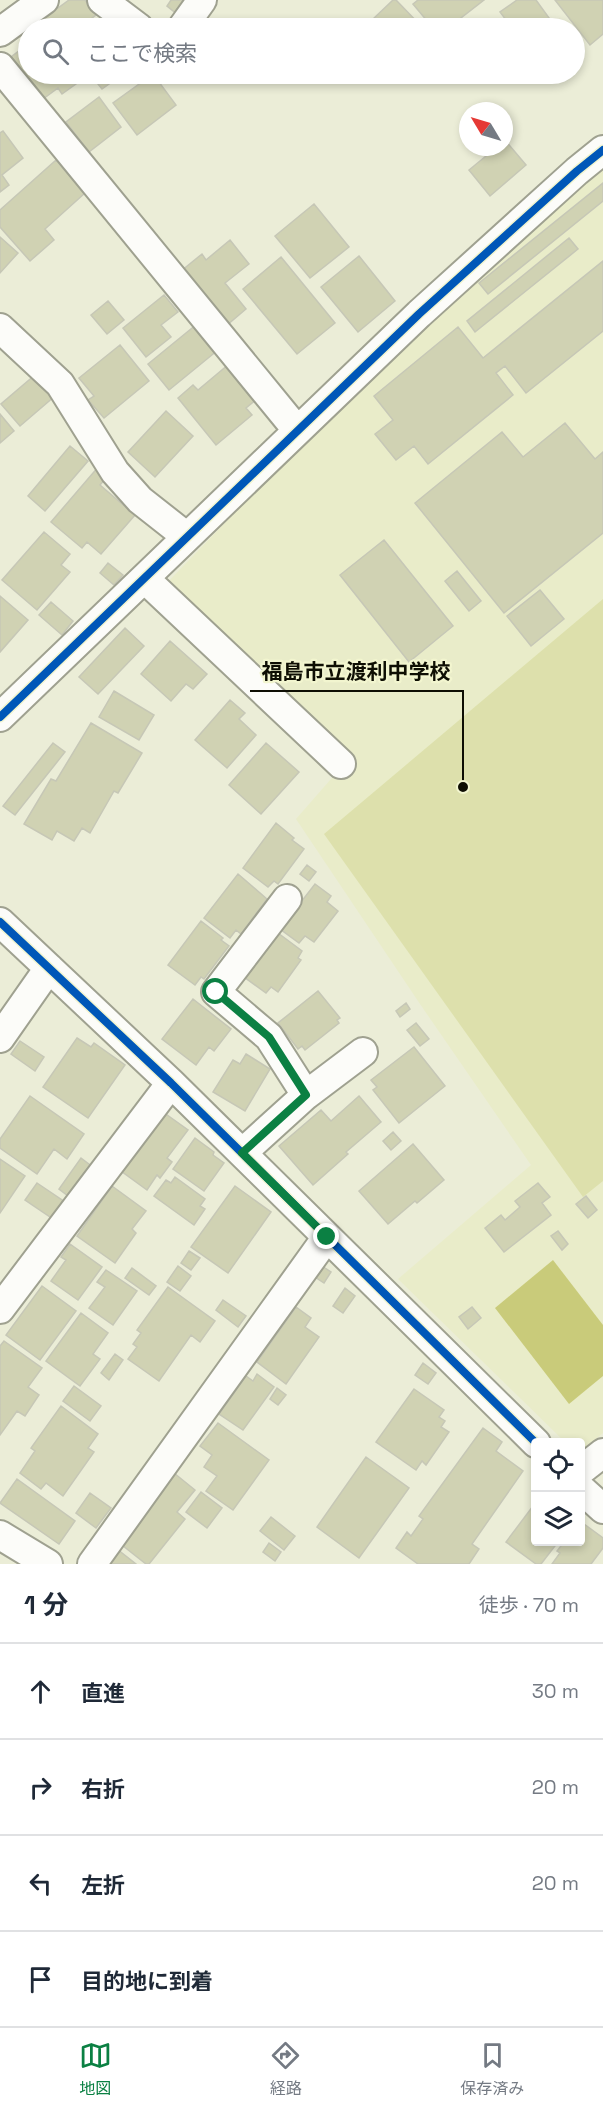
<!DOCTYPE html>
<html lang="ja">
<head>
<meta charset="utf-8">
<style>
  body { margin:0; font-family:"Space Grotesk","Noto Sans JP",sans-serif; background:#f2f2f3; color:#1f2937 }
  .controls { position:absolute; right:18px; bottom:18px; display:grid; overflow:hidden; border-radius:6px; box-shadow:0 3px 9px #0003 }
  .controls button { width:54px; height:54px; display:grid; place-items:center; padding:0; border:0; border-bottom:2px solid #e0e1e3; background:#fff; color:#1f2937; font:30px sans-serif }
  .compass { position:absolute; left:459px; top:102px; width:54px; height:54px; border-radius:50%; background:#fff; box-shadow:0 3px 9px #0003; rotate:308deg }
  .stop { position:absolute; width:18px; height:18px; margin:-14px; border:4px solid #0b8043; border-radius:50%; background:#fff }
  .stop.end { background:#0b8043; border-color:#fff; box-shadow:0 2px 6px #0008 }
  .list { margin:0; padding:0; list-style:none }
  h2 { display:flex; justify-content:space-between; align-items:center; height:78px; margin:0; padding:0 24px; font-size:26px }
  h2 small { font-size:20px; font-weight:400; color:#747a83 }
  .list li { display:grid; grid-template-columns:39px 1fr auto; gap:18px; align-items:center; box-sizing:border-box; height:96px; padding:0 24px; border-top:2px solid #e0e1e3 }
  .list b { display:block; font-size:22px; white-space:nowrap }
  .list em { font-size:20px; font-style:normal; color:#747a83 }
  .icon { flex:none; width:33px; height:33px; fill:none; stroke:currentColor; stroke-width:2; stroke-linecap:round; stroke-linejoin:round }
  .map { position:relative; flex:none; width:603px; height:1564px; overflow:hidden }
  .search { position:absolute; background:#fff; box-shadow:0 3px 9px #0003; left:18px; right:18px; top:18px; height:66px; display:flex; align-items:center; gap:15px; box-sizing:border-box; padding:0 21px; border-radius:33px; color:#747a83; font-size:22px }
  .sheet { height:462px; background:#fff }
  nav { display:flex; justify-content:space-around; align-items:center; box-sizing:border-box; height:84px; border-top:2px solid #e0e1e3; background:#fff; font-size:16px; color:#747a83 }
  nav a { display:grid; justify-items:center; gap:3px }
  nav .on { color:#0b8043 }
  .map>svg:first-child { display:block }
</style>
</head>
<body>
<div class="map">
<svg width="603" height="1564" viewBox="0 0 603 1564">
  <rect width="100%" height="100%" fill="#ebedd7"/>
  <path fill="#e9ecc9" d="M603,166v1267l-22,18 -1,-9h-15l-167,-163 133,-114 -111,-161 -124,-185 56,-64 -186,-171 158,-164 156,-149z"/>
  <path fill="#dde0ac" d="M603,599v582l-20,16 -259,-363z"/>
  <path fill="#c9cb7a" d="M553,1260l50,65v51l-34,28 -74,-96z"/>
  <path fill="#d0d2b3" stroke="#c6c7b6" stroke-width="1.5" d="M69,0h16l11,15 -18,13h-28l-7,-9z
    M171,0h20l-13,15 -11,-9z
    M393,0h3l27,28h-43l-8,-8z
    M418,0h66l-36,28h-15l-20,-24z
    M517,0h19l16,22 -9,6h-31l-12,-16z
    M555,0h48v34l-13,11z
    M28,44v30h47l5,7 -18,13 -4,-6 -15,11 -32,-42z
    M90,74h33l-21,15z
    M153,74l23,31 -39,30 -24,-32z
    M99,97l22,30 -32,25 -23,-30z
    M3,131l20,27 -21,17 7,10 -9,7v-59z
    M505,140l21,25 -36,31 -21,-26 28,-23h7z
    M56,160l29,33 -40,36 9,11 -24,21 -30,-34v-17z
    M603,183v18l-115,93 -9,-11z
    M314,204l35,43 -39,31 -35,-42z
    M0,237l18,16 -18,20z
    M569,238l9,11 -103,83 -8,-11z
    M230,240l19,24 -24,19 21,26 -20,17 -45,-55 21,-17 4,6z
    M359,256l36,45 -37,31 -37,-45z
    M281,257l54,66 -38,31 -54,-65z
    M603,261v70l-77,62 -21,-27 -9,7 17,22 -85,69 -14,-18 -18,14 -21,-26 18,-14 -19,-24 84,-69 25,31z
    M164,295l14,17 -17,13 10,12 -25,20 -23,-29z
    M108,301l16,19 -17,14 -16,-19z
    M197,324l21,26 -49,40 -21,-26z
    M120,345l29,36 -45,37 -16,-18 6,-4 -15,-18z
    M229,364l28,35 -11,9 6,7 -36,30 -38,-47 15,-13 5,5z
    M36,374l19,22 -35,30 -19,-22z
    M166,411l27,25 -38,41 -27,-25z
    M0,414l14,17 -14,12z
    M565,423l30,36 8,-7v81l-99,80 -89,-110 87,-71 21,25z
    M70,446l18,15 -43,50 -17,-15z
    M99,466l10,8 -9,11 35,30 -34,39 -14,-12 -5,6 -31,-26z
    M44,532l26,22 -9,11 9,7 -33,38 -35,-30z
    M384,540l69,86 -44,36 -69,-87z
    M108,563l15,12 -9,10 -14,-12z
    M457,571l24,30 -12,10 -24,-30z
    M540,590l24,29 -33,27 -24,-30z
    M0,596l28,24 -28,32z
    M51,602l22,19 -11,14 -23,-20z
    M125,628l19,18 -46,48 -19,-17z
    M170,641l37,33 -14,15 -7,-5 -15,17 -30,-27z
    M114,691l40,24 -15,25 -40,-23z
    M230,700l15,13 -6,6 17,16 -29,33 -32,-28z
    M91,723l51,30 -24,40 -4,-2 -24,42 -8,-5 -8,13 -17,-10 -5,9 -28,-16 27,-45 5,2z
    M53,743l12,9 -50,63 -12,-9z
    M266,743l33,29 -38,42 -32,-29z
    M276,823l18,15 -2,2 12,9 -26,35 -4,-3 -6,6 -25,-19z
    M307,865l9,7 -7,9 -9,-7z
    M238,874l29,25 -26,35 -5,-4 -6,8 -26,-20z
    M315,884l16,12 -4,6 11,9 -24,31 -9,-6 -6,7 -19,-14z
    M201,921l22,17 -2,2 8,6 -25,33 -3,-2 -6,8 -27,-20z
    M278,933l24,18 -4,7 3,2 -23,32 -7,-5 -5,6 -22,-16z
    M318,991l22,27 -3,2 2,3 -34,27 -3,-4 -4,3 -20,-26z
    M193,999l38,30 -17,22 -5,-4 -13,18 -34,-26z
    M406,1003l4,6 -10,8 -4,-6z
    M416,1023l13,16 -9,7 -13,-16z
    M77,1038l14,9 3,-4 31,22 -37,53 -45,-31z
    M20,1041l24,16 -9,14 -24,-17z
    M414,1047l31,39 -46,37 -26,-33 4,-3 -6,-7z
    M246,1054l24,15 -25,42 -32,-19 20,-32 7,4z
    M30,1096l54,38 -17,25 -13,-10 -17,25 -37,-26v-9z
    M359,1096l22,26 -35,30 2,2 -35,31 -34,-39 42,-36 10,11z
    M163,1112l25,18 -21,28 5,4 -12,16 -3,-3 -10,15 -26,-19z
    M393,1132l8,9 -10,9 -8,-9z
    M195,1138l19,14 -1,3 11,8 -20,28 -31,-22z
    M413,1144l31,36 -27,23 -2,-2 -27,23 -29,-33z
    M81,1158l9,7 -22,31 -9,-7z
    M0,1159l25,17 -25,37z
    M175,1177l30,22 -5,7 5,3 -11,16 -40,-29 12,-16 5,3z
    M37,1183l28,19 -12,17 -28,-19z
    M538,1183l12,14 -8,6 9,12 -47,37 -19,-24 16,-13 4,5 15,-13 -5,-6z
    M112,1186l34,25 -14,18 4,4 -21,30 -38,-27z
    M235,1186l36,26 -43,61 -37,-26z
    M586,1196l11,14 -9,8 -12,-14z
    M558,1231l10,13 -6,6 -11,-14z
    M70,1244l32,23 -24,33 -27,-19 15,-21 -5,-3z
    M189,1251l11,7 -9,12 -10,-7z
    M178,1266l13,10 -11,15 -13,-9z
    M322,1266l9,6 -7,11 -9,-6z
    M132,1268l24,18 -7,9 -24,-17z
    M106,1270l31,21 -24,34 -24,-17 16,-21 -8,-5z
    M42,1286l34,25 -36,49 -34,-25z
    M168,1287l47,34 -15,21 -9,-7 -32,46 -31,-22 9,-12 -4,-3 8,-11 -4,-3z
    M345,1288l10,8 -12,17 -10,-7z
    M223,1300l23,16 -8,11 -22,-17z
    M296,1307l15,11 -6,9 14,10 -33,47 -29,-22z
    M472,1307l9,11 -13,11 -9,-12z
    M81,1313l27,20 -15,21 7,5 -20,27 -34,-25z
    M4,1341l38,27 -14,19 11,8 -14,21 -8,-5 -17,24v-89z
    M115,1354l8,6 -14,20 -8,-7z
    M423,1363l13,10 -8,11 -13,-9z
    M257,1374l17,13 -31,43 -24,-16 27,-38 7,5z
    M74,1386l27,20 -11,15 -27,-20z
    M277,1388l9,7 -8,10 -8,-6z
    M414,1389l30,21 -5,7 6,4 -4,6 8,5 -23,33 -4,-4 -6,9 -40,-28z
    M61,1406l37,28 -10,14 6,4 -31,44 -17,-13 -5,6 -21,-16 15,-22 -4,-3z
    M218,1423l51,37 -36,50 -27,-19 11,-15 -13,-9 8,-12 -12,-9z
    M483,1428l19,14 -6,9 27,20 -51,73 7,5 -10,15h-51l-22,-16 11,-16 4,4 12,-17 -4,-3z
    M366,1457l43,31 -50,70 -42,-31z
    M174,1473l21,17 -18,22 8,7 -36,45h-3l-28,-22z
    M17,1479l58,42 -16,23 -59,-41z
    M201,1492l21,16 -15,20 -21,-16z
    M90,1493l21,15 -15,20 -20,-15z
    M536,1502v40h22l-17,22h-5l-30,-22z
    M271,1517l24,19 -11,14 -24,-19z
    M584,1524l19,14v10l-12,16h-39l8,-11 -3,-2 7,-9h16v-14z
    M269,1543l12,9 -6,9 -12,-9z
    M117,1549l19,15h-31z"/>
  <g fill="none" stroke-linecap="round" stroke-linejoin="round">
    <defs>
      <path id="street" d="M102,0l37,28
        M182,28l20,-28
        M0,32l44,-32
        M0,67l297,363
        M0,328l60,56 55,88 25,28 47,37
        M145,579l196,185
        M0,717l419,-403 158,-143 26,-21
        M287,899l-71,93 53,45 37,58
        M0,922l171,161 365,360
        M0,1038l49,-70
        M242,1153l64,-58 57,-43
        M0,1309l171,-226
        M580,1471l23,-18
        M580,1488l23,21
        M0,1535l48,29
        M92,1564l235,-327"/>
    </defs>
    <use href="#street" stroke="#9fa190" stroke-width="32"/>
    <use href="#street" stroke="#fcfcf9" stroke-width="28"/>
    <defs>
      <path id="cycleway" d="M0,717l419,-403 158,-143 26,-21
        M0,922l171,161 365,360"/>
    </defs>
    <use href="#cycleway" stroke="#f2f5cf" stroke-width="11"/>
    <use href="#cycleway" stroke="#0057b8" stroke-width="8"/>
  </g>
  <g fill="none" stroke-linecap="round" stroke-linejoin="round">
    <path stroke="#0b8043" stroke-width="8" d="M216,992l53,45 37,58 -64,58 85,84"/>
  </g>
  <path fill="none" stroke="#0e0e03" stroke-width="2" d="M463 787L463 691H250"/>
  <circle fill="#0e0e03" stroke="#f2f5cf" stroke-width="2" cx="463" cy="787" r="6"/>
  <g font-size="21" text-anchor="middle" font-weight="bold" fill="#0e0e03" stroke="#f2f5cf" stroke-width="4.5" stroke-linejoin="round" paint-order="stroke">
    <text x="356" y="679">福島市立渡利中学校</text>
  </g>
</svg>
<div class="controls">
<button><svg class="icon" aria-label="locate" viewBox="0 0 24 24"><circle cx="12" cy="12" r="6"/><path d="M12 2v4M12 18v4M2 12h4M18 12h4"/></svg></button>
<button><svg class="icon" aria-label="layers" viewBox="0 0 24 24"><path d="M12 4l9 5-9 5-9-5zM3 14l9 5 9-5"/></svg></button>
</div>
<svg class="compass" viewBox="-18 -18 36 36"><path d="M0-13l5 13h-10z" fill="#e53935"/><path d="M0 13l5-13h-10z" fill="#747a83"/></svg>
<div class="stop" style="left:216px;top:992px"></div>
<div class="stop end" style="left:327px;top:1237px"></div>
<div class="search"><svg class="icon" aria-label="search" viewBox="0 0 24 24"><circle cx="10" cy="10" r="6"/><path d="M15 15l6 6"/></svg>ここで検索</div>
</div>
<section class="sheet">
<h2>1 分<small>徒歩 · 70 m</small></h2>
<ul class="list">
<li><svg class="icon" aria-label="ahead" viewBox="0 0 24 24"><path d="M12 20V5M6 11l6-6 6 6"/></svg><div><b>直進</b></div><em>30 m</em></li>
<li><svg class="icon" aria-label="right" viewBox="0 0 24 24"><path d="M7 20v-9h11M14 6l5 5-5 5"/></svg><div><b>右折</b></div><em>20 m</em></li>
<li><svg class="icon" aria-label="left" viewBox="0 0 24 24"><path d="M17 20v-9H6M10 6l-5 5 5 5"/></svg><div><b>左折</b></div><em>20 m</em></li>
<li><svg class="icon" aria-label="arrive" viewBox="0 0 24 24"><path d="M6 21V4h12l-3 4 3 4H6"/></svg><div><b>目的地に到着</b></div></li>
</ul>
</section>
<nav>
<a class="on"><svg class="icon" aria-label="map" viewBox="0 0 24 24"><path d="M3 6l6-2 6 2 6-2v14l-6 2-6-2-6 2zM9 4v14M15 6v14"/></svg>地図</a>
<a><svg class="icon" aria-label="directions" viewBox="0 0 24 24"><path d="M12 3l9 9-9 9-9-9zM9 14v-3h6M13 9l2 2-2 2"/></svg>経路</a>
<a><svg class="icon" aria-label="saved" viewBox="0 0 24 24"><path d="M7 4h10v16l-5-4-5 4z"/></svg>保存済み</a>
</nav>
</body>
</html>
